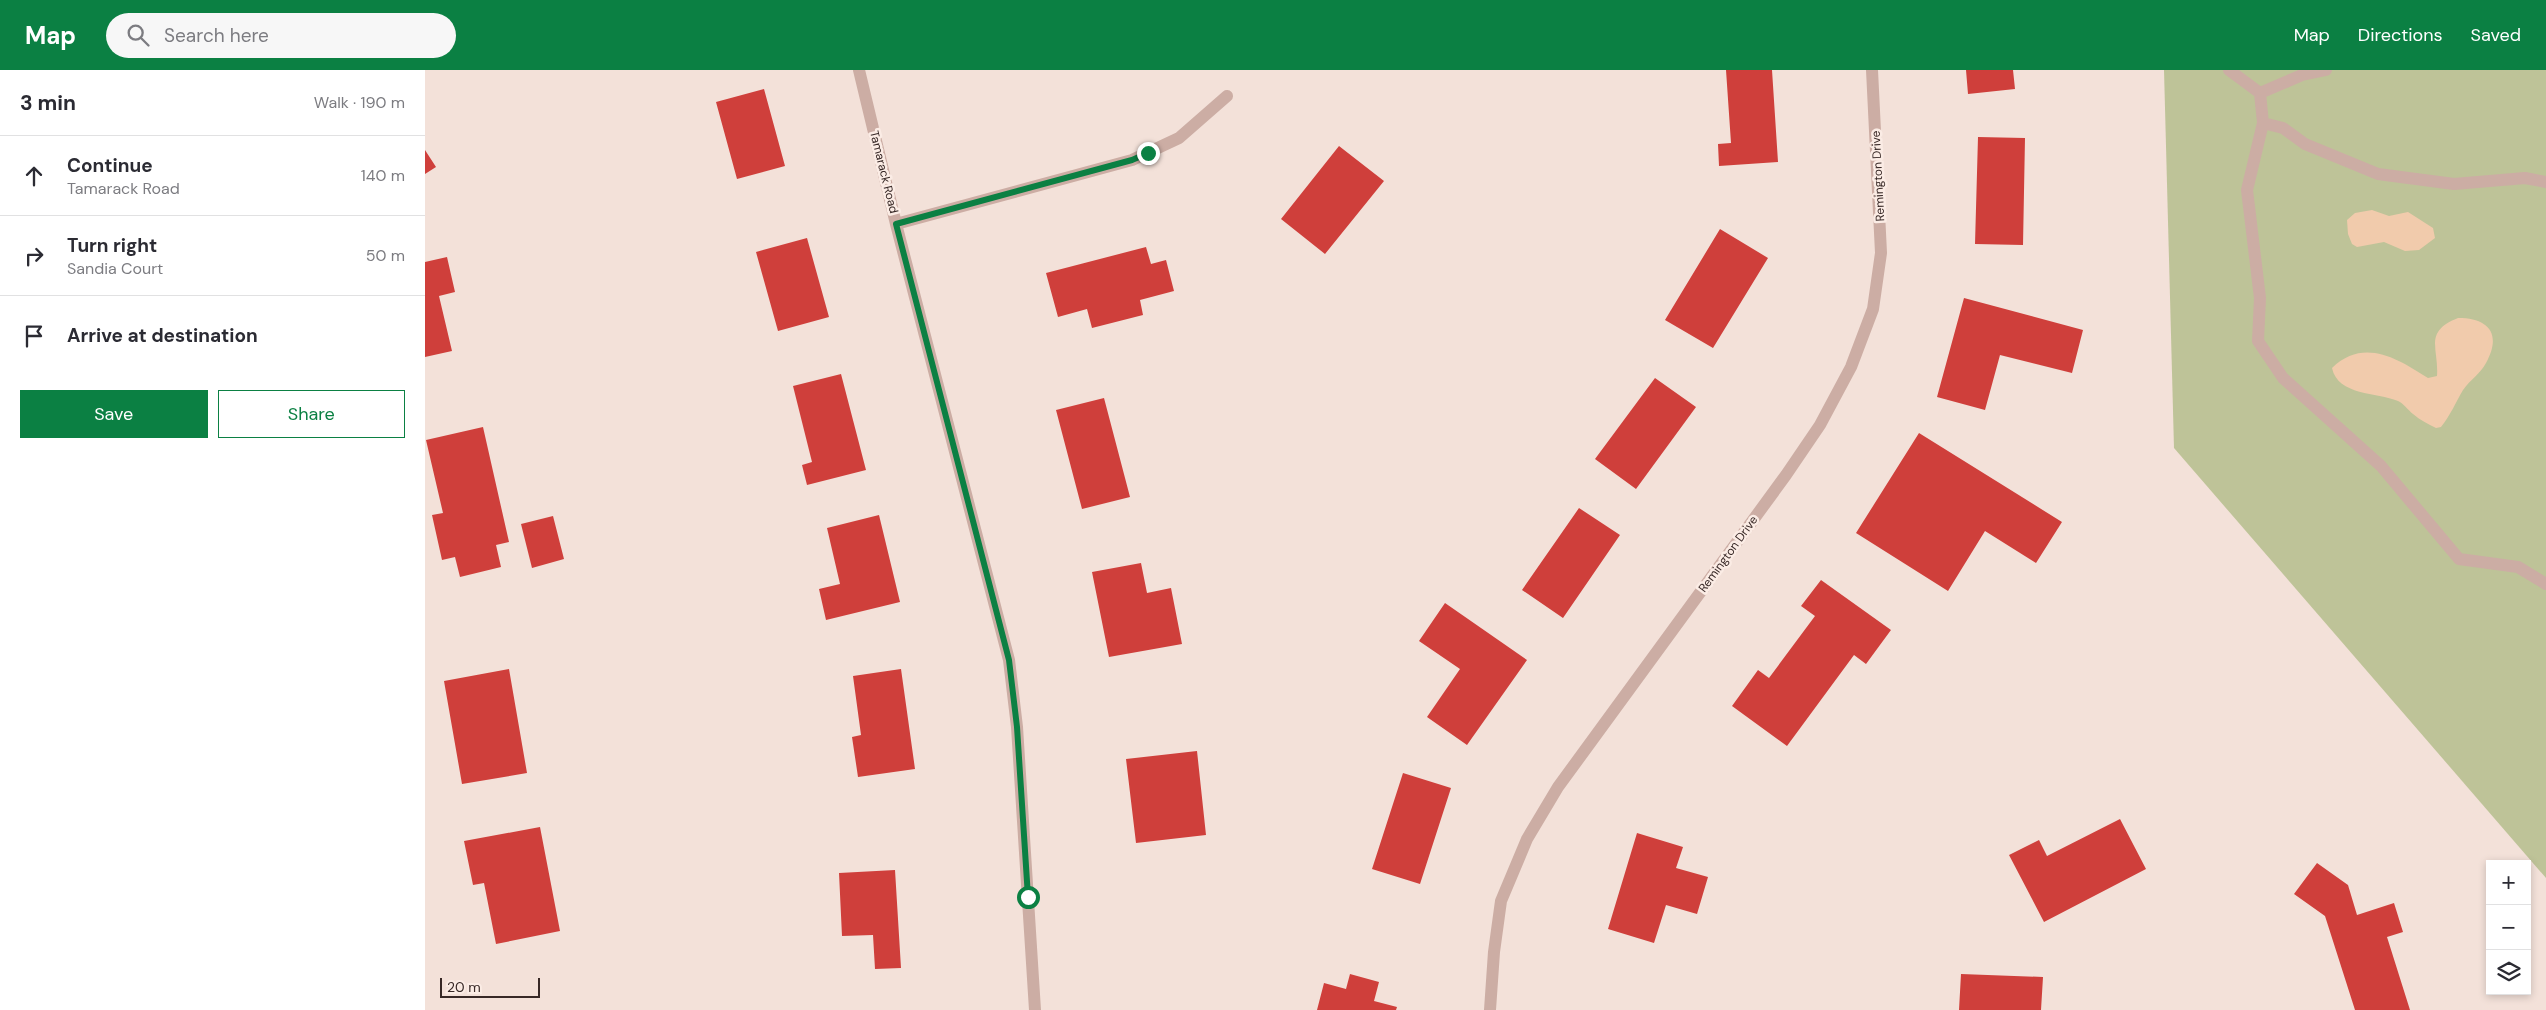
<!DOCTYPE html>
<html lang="en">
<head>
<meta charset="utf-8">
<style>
  body { margin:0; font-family:"DM Sans",sans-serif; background:#f7f7f7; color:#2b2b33 }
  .controls { position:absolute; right:15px; bottom:15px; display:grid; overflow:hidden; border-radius:0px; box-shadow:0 2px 8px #0003 }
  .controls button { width:45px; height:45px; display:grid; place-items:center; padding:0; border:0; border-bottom:1px solid #e1e1e2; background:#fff; color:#2b2b33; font:25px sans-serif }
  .scale { position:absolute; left:15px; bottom:12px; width:100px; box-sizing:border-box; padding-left:5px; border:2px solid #372826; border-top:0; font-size:14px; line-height:18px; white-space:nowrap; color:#372826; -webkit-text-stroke:4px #fbece5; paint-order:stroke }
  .stop { position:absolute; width:15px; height:15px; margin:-11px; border:4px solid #0b8043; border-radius:50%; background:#fff }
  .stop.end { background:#0b8043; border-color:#fff; box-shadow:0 1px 5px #0008 }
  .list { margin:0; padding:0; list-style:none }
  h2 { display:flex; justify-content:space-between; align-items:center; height:65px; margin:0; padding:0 20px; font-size:21px }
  h2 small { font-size:16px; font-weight:400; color:#7c7c81 }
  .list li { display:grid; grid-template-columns:32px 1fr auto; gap:15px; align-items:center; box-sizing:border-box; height:80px; padding:0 20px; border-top:1px solid #e1e1e2 }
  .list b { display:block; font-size:19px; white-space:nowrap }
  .list p { margin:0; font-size:16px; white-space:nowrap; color:#7c7c81 }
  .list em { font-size:16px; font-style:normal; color:#7c7c81 }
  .actions { display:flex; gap:10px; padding:15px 20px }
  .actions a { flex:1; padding:11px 0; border:1px solid #0b8043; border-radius:0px; text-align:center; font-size:18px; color:#0b8043 }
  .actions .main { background:#0b8043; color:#fff }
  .icon { flex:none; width:28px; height:28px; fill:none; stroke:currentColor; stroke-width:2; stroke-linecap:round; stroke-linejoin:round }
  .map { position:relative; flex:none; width:2121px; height:940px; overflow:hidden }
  header { display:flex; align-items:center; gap:30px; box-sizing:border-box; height:70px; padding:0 25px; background:#0b8043; color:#fff }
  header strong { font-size:24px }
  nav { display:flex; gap:28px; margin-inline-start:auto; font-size:18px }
  .search { width:350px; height:45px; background:#f7f7f7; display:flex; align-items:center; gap:12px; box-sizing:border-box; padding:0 18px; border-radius:28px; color:#7c7c81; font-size:19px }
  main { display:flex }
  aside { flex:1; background:#fff }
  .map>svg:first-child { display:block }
</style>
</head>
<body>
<header>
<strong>Map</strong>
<div class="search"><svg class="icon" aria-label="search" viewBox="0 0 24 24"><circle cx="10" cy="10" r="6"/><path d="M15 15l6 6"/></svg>Search here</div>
<nav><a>Map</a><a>Directions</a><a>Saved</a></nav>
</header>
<main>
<aside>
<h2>3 min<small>Walk · 190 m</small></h2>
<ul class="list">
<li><svg class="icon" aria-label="ahead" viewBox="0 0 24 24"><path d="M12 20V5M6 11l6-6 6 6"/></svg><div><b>Continue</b><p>Tamarack Road</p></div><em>140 m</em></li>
<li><svg class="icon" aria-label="right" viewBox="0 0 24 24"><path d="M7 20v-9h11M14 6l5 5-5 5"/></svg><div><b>Turn right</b><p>Sandia Court</p></div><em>50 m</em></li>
<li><svg class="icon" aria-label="arrive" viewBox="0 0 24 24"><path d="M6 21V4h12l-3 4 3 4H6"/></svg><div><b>Arrive at destination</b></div></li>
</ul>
<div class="actions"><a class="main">Save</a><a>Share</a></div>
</aside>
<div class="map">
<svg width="2121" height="940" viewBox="0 0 2121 940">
  <rect width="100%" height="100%" fill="#f3e1d9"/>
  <path fill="#bec398" d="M1739,0h382v808l-372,-430z"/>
  <path fill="#f1cbac" d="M1947,140l17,6 19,-4 25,16 2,10 -16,12 -14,1 -21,-9 -27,5 -5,-3 -4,-10 -1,-14 8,-7z
    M2033,248c31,0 44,16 28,45 -6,11 -16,17 -23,27 -7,12 -13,26 -22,37l-5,1c-8,-4 -16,-8 -23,-14 -5,-4 -10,-11 -15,-13 -21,-9 -60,-5 -66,-33 32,-31 66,-9 96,10l9,-2c2,-28 -14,-44 21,-58z"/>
  <path fill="#cf3f3b" d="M1301,0h46l6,92 -59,4 -1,-22 13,-1z
    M1541,0h47l2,19 -47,5z
    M339,19l21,77 -48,13 -21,-77z
    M1553,67l47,1 -2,107 -48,-1z
    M914,76l45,35 -59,73 -44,-35z
    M0,80l11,17 -11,7z
    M1295,159l48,29 -55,90 -48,-28z
    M382,168l22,79 -51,14 -22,-79z
    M721,177l5,17 15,-4 8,31 -34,9 3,15 -51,13 -5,-19 -29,8 -12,-44z
    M22,187l8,35 -16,4 13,55 -27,6v-95z
    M1539,228l119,32 -11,43 -72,-18 -15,55 -48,-13z
    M416,304l25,96 -59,15 -5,-20 10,-3 -19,-76z
    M1230,308l41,29 -60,82 -41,-30z
    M679,328l26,99 -48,12 -26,-99z
    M58,357l26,115 -13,3 5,22 -41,10 -5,-20 -13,3 -10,-45 11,-2 -17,-73z
    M1494,363l143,89 -26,41 -51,-32 -37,60 -92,-58z
    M1154,438l41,27 -57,83 -41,-28z
    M454,445l21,87 -74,18 -7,-31 21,-5 -13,-56z
    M128,446l11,43 -32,9 -11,-44z
    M716,493l6,30 24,-5 11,56 -73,13 -17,-85z
    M1396,510l70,50 -25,34 -12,-9 -67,91 -55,-40 26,-36 11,8 46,-62 -14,-10z
    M1020,533l82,57 -60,85 -40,-28 33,-48 -41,-28z
    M84,599l18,104 -65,11 -18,-103z
    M476,599l14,100 -57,8 -6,-40 9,-2 -8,-59z
    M772,681l9,84 -70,8 -10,-84z
    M978,703l48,15 -31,96 -48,-15z
    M1695,749l26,50 -102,53 -35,-67 30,-15 8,16z
    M115,757l20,104 -64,13 -12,-61 -11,2 -9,-44z
    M1212,763l46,14 -7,21 32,9 -11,37 -31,-9 -12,38 -46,-14z
    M1892,793l31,22 9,30 37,-12 9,29 -16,5 23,73h-55l-30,-94 -31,-22z
    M470,800l6,98 -26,1 -2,-34 -31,1 -3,-63z
    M925,904l29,8 -5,19 23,6 -1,3h-79l7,-27 22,6z
    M1536,904l82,3 -2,33h-82z"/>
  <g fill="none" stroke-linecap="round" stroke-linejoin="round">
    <path stroke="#ccada4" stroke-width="12" d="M1804,0l31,23 3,30 -16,67 13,108 -2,43 25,37 98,88 78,93 59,8 28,17
      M1835,23l42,-18 24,-5
      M1838,53l20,5 22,16 73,30 76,10 71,-6 21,4"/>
    <path stroke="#ccada4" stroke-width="12" d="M434,0l37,154 113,436 8,67 18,283
      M471,154l236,-64 47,-22 48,-42
      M1065,940l4,-58 7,-51 26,-62 31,-52 228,-312 34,-50 31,-58 22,-58 8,-56 -9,-183"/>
  </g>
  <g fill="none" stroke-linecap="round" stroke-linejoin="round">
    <path stroke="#0b8043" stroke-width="6" d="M603,827l-11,-170 -8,-67 -113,-436 236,-64 16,-7"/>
  </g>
  <g text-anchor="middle" stroke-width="5" stroke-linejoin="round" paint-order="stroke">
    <g font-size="12" fill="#372826" stroke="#fbece5">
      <text transform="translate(459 102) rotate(76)" y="4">Tamarack Road</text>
      <text transform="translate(1453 106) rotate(-93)" y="4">Remington Drive</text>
      <text transform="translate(1303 484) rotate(-54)" y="4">Remington Drive</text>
    </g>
  </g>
</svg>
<div class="controls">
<button>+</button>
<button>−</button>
<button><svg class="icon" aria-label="layers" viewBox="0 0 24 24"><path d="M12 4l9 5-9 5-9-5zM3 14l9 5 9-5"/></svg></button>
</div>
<div class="scale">20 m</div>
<div class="stop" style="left:603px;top:827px"></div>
<div class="stop end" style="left:723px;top:83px"></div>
</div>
</main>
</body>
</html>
